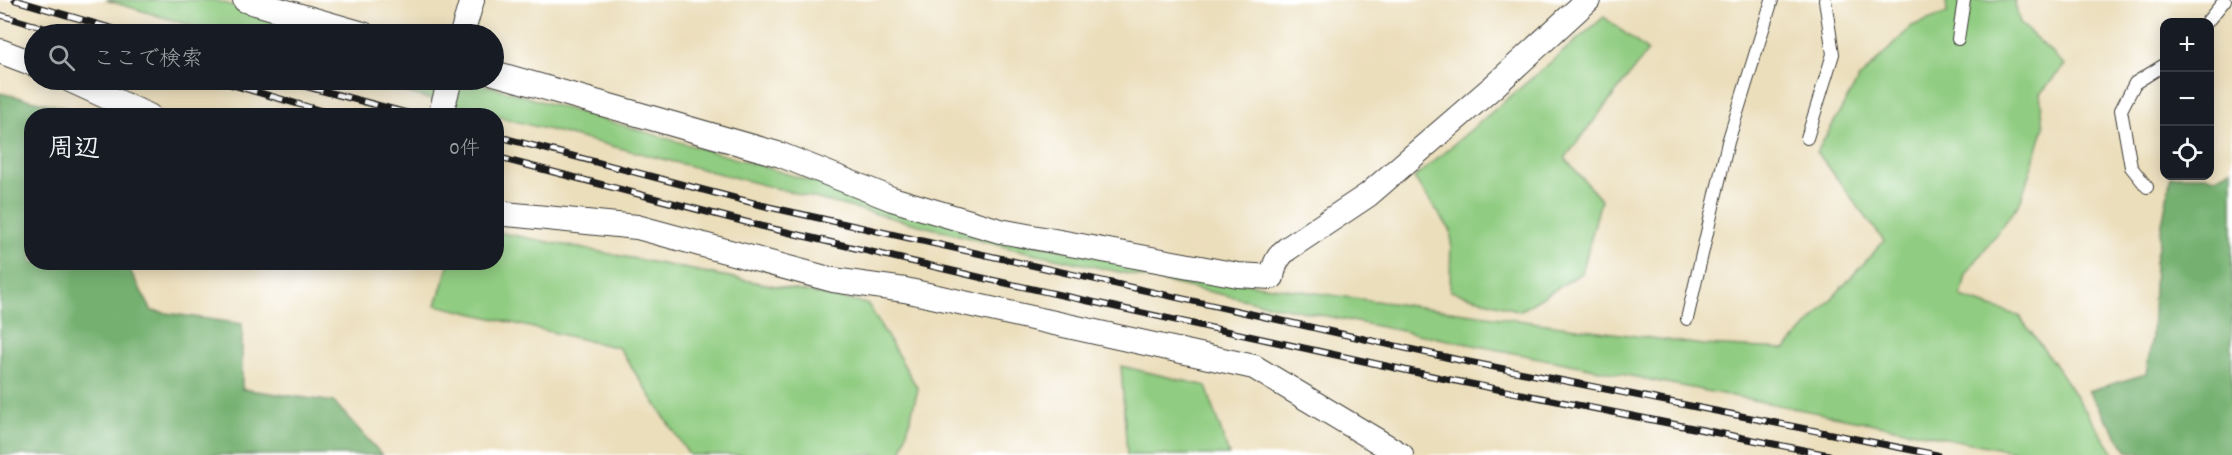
<!DOCTYPE html>
<html lang="ja">
<head>
<meta charset="utf-8">
<style>
  body { margin:0; font-family:Dekko,"Klee One",sans-serif; background:#242831; color:#f1f3f6 }
  .controls { position:absolute; right:18px; top:18px; display:grid; overflow:hidden; border-radius:12px; box-shadow:0 3px 15px #0003 }
  .controls button { width:54px; height:54px; display:grid; place-items:center; padding:0; border:0; border-bottom:2px solid #363941; background:#171b24; color:#f1f3f6; font:30px sans-serif }
  .list { margin:0; padding:0; list-style:none }
  h2 { display:flex; justify-content:space-between; align-items:center; height:78px; margin:0; padding:0 24px; font-size:26px }
  h2 small { font-size:20px; font-weight:400; color:#9ea1a6 }
  .icon { flex:none; width:33px; height:33px; fill:none; stroke:currentColor; stroke-width:2; stroke-linecap:round; stroke-linejoin:round }
  .map { position:relative; flex:none; width:2232px; height:455px; overflow:hidden }
  .search { position:absolute; background:#171b24; box-shadow:0 3px 15px #0003; left:24px; top:24px; width:480px; height:66px; display:flex; align-items:center; gap:15px; box-sizing:border-box; padding:0 21px; border-radius:33px; color:#9ea1a6; font-size:22px }
  .panel { position:absolute; background:#171b24; box-shadow:0 3px 15px #0003; left:24px; top:108px; width:480px; height:162px; border-radius:24px }
  .map>svg:first-child { display:block }
</style>
</head>
<body>
<div class="map">
<svg width="2232" height="455" viewBox="0 0 2232 455">
  <rect width="100%" height="100%" fill="#fff"/>
  <filter id="ink" filterUnits="userSpaceOnUse"><feTurbulence type="fractalNoise" baseFrequency=".0167" numOctaves="2"/><feDisplacementMap in="SourceGraphic" scale="12" xChannelSelector="R" yChannelSelector="G"/><feConvolveMatrix kernelMatrix="1 2 1 2 8 2 1 2 1" color-interpolation-filters="sRGB"/></filter>
  <filter id="wash" filterUnits="userSpaceOnUse"><feTurbulence type="fractalNoise" baseFrequency=".008" numOctaves="4" result="noise"/><feDisplacementMap in="SourceGraphic" scale="24" xChannelSelector="R" yChannelSelector="G"/><feGaussianBlur stdDeviation="1.35" result="paint"/><feColorMatrix in="noise" values="0 0 0 0 0 0 0 0 0 0 0 0 0 0 0 0 0 1.4 0 .05"/><feComposite in="paint" operator="in"/></filter>
  <g filter="url(#wash)">
    <rect width="100%" height="100%" fill="#ebdebb"/>
    <path fill="#90cc81" stroke="#56744e" stroke-width="1.5" d="M106,0h109l109,34h-105z
      M1946,0h68l6,23 45,42 -25,29 4,33 -24,76 -54,71 -5,23 58,19 34,46 62,93h-83l-767,-151 -260,-57 -576,-148 -62,-19h102l539,159 241,45 454,61 83,4 98,-108 -67,-89 41,-72 54,-54 35,-13z
      M1604,17l44,34 -83,107 36,42 -19,73 -62,38 -70,-20 1,-60 -37,-53z
      M497,232l371,72 50,85 -17,66h-212l-70,-107 -183,-43 13,-42 47,-1z
      M1121,366l85,20 23,69h-102z"/>
    <path fill="#74b06f" stroke="#486646" stroke-width="1.5" d="M0,93l84,19 1,3 -53,1v146l94,1 26,48 90,13v65l92,13 48,53h-382z
      M2232,168v287h-85l-20,-4 -39,-60 58,-17 6,-38 3,-74 16,-86h36l9,2z"/>
  </g>
  <g filter="url(#ink)">
    <g fill="none" stroke-linecap="round" stroke-linejoin="round">
      <defs>
        <path id="lane" d="M2207,22l18,-22
          M1958,39l6,-39
          M1807,138l26,-84 -8,-54
          M2147,187l-16,-20 -10,-57 14,-27 29,-18
          M1687,319l41,-177 44,-142"/>
        <path id="street" d="M245,0l118,34
          M462,34l10,-34
          M0,51l34,13
          M494,73l287,82 111,44 108,32 238,44 34,2c2,-12 5,-20 15,-28l81,-54 126,-109 94,-86
          M70,80l79,36
          M440,116l10,-36
          M496,213l141,14 196,53 72,10 349,77 147,88"/>
      </defs>
      <use href="#lane" stroke="#3b3934" stroke-width="14"/>
      <use href="#street" stroke="#3b3934" stroke-width="26"/>
      <use href="#lane" stroke="#fff" stroke-width="12"/>
      <use href="#street" stroke="#fff" stroke-width="24"/>
      <defs>
        <path id="rail" d="M15,0l116,34
          M0,15l65,19
          M216,80l123,36
          M282,80l136,36
          M496,136l273,71 690,153 478,95
          M496,157l265,69 226,53 459,100 383,76"/>
      </defs>
      <use href="#rail" stroke="#1c1c1c" stroke-width="7"/>
      <use href="#rail" stroke="#fff" stroke-width="4.5" stroke-dasharray="14" stroke-linecap="butt"/>
    </g>
  </g>
</svg>
<div class="controls">
<button>+</button>
<button>−</button>
<button><svg class="icon" aria-label="locate" viewBox="0 0 24 24"><circle cx="12" cy="12" r="6"/><path d="M12 2v4M12 18v4M2 12h4M18 12h4"/></svg></button>
</div>
<div class="search"><svg class="icon" aria-label="search" viewBox="0 0 24 24"><circle cx="10" cy="10" r="6"/><path d="M15 15l6 6"/></svg>ここで検索</div>
<section class="panel">
<h2>周辺<small>0件</small></h2>
<ul class="list">
</ul>
</section>
</div>
</body>
</html>
